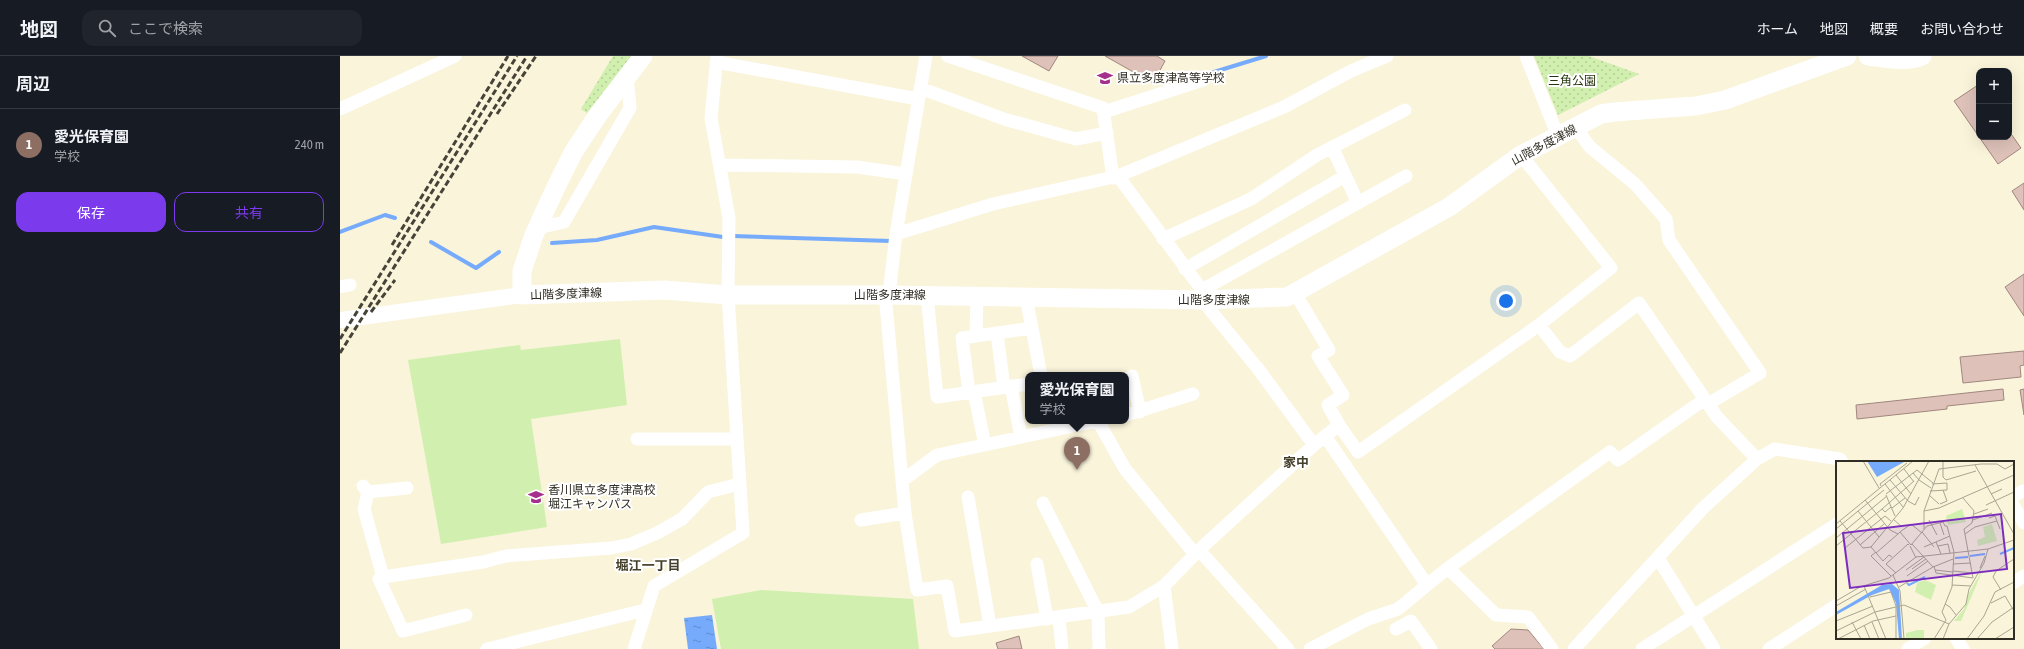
<!DOCTYPE html>
<html lang="ja">
<head>
<meta charset="utf-8">
<style>
  body { margin:0; font-family:"Asap Condensed","Noto Sans JP",sans-serif; background:#20242c; color:#f1f3f6 }
  .controls { position:absolute; right:12px; top:12px; display:grid; overflow:hidden; border-radius:8px; box-shadow:0 4px 16px #0002 }
  .controls button { width:36px; height:36px; display:grid; place-items:center; padding:0; border:0; border-bottom:1px solid #363941; background:#171b24; color:#f1f3f6; font:20px sans-serif }
  .you { position:absolute; left:1166px; top:245px; width:14px; height:14px; margin:-10px; border:3px solid #fff; border-radius:50%; background:#1a73e8; box-shadow:0 0 0 6px #1a73e833 }
  .badge { display:grid; place-items:center; width:26px; height:26px; border-radius:50%; background:#7c3aed; color:#fff; font-size:13px; font-weight:700 }
  .pin { position:absolute; translate:-50% -33px; filter:drop-shadow(0 1px 2px #0008) }
  .pin::after { content:''; position:absolute; top:21px; width:14px; height:12px; background:inherit; clip-path:polygon(0 0,100% 0,50% 100%) }
  .popup { position:absolute; left:685px; top:316px; width:104px; height:52px; box-sizing:border-box; display:grid; place-content:center; border-radius:8px; background:#171b24; filter:drop-shadow(0 1px 3px #0005); font-size:13px; white-space:nowrap; color:#9ea1a6 }
  .popup b { font-size:15px; color:#f1f3f6 }
  .popup::after { content:''; position:absolute; left:50%; top:100%; margin-left:-8px; border:8px solid transparent; border-top-color:#171b24 }
  .list { margin:0; padding:0; list-style:none }
  h2 { display:flex; justify-content:space-between; align-items:center; height:52px; margin:0; padding:0 16px; font-size:17px }
  h2 small { font-size:13px; font-weight:400; color:#9ea1a6 }
  .list li { display:grid; grid-template-columns:26px 1fr auto; gap:12px; align-items:center; box-sizing:border-box; height:72px; padding:0 16px; border-top:1px solid #363941 }
  .list b { display:block; font-size:15px; white-space:nowrap }
  .list p { margin:0; font-size:13px; white-space:nowrap; color:#9ea1a6 }
  .list em { font-size:13px; font-style:normal; color:#9ea1a6 }
  .actions { display:flex; gap:8px; padding:12px 16px }
  .actions a { flex:1; padding:9px 0; border:1px solid #7c3aed; border-radius:12px; text-align:center; font-size:14px; color:#7c3aed }
  .actions .main { background:#7c3aed; color:#fff }
  .icon { flex:none; width:22px; height:22px; fill:none; stroke:currentColor; stroke-width:2; stroke-linecap:round; stroke-linejoin:round }
  .map { position:relative; flex:none; width:1684px; height:593px; overflow:hidden }
  header { display:flex; align-items:center; gap:24px; box-sizing:border-box; height:56px; padding:0 20px; background:#171b24; border-bottom:1px solid #363941 }
  header strong { font-size:19px }
  nav { display:flex; gap:22px; margin-inline-start:auto; font-size:14px }
  .search { width:280px; height:36px; background:#20242c; display:flex; align-items:center; gap:10px; box-sizing:border-box; padding:0 14px; border-radius:12px; color:#9ea1a6; font-size:15px }
  main { display:flex }
  aside { flex:1; background:#171b24 }
  .map>svg:first-child { display:block }
</style>
</head>
<body>
<header>
<strong>地図</strong>
<div class="search"><svg class="icon" aria-label="search" viewBox="0 0 24 24"><circle cx="10" cy="10" r="6"/><path d="M15 15l6 6"/></svg>ここで検索</div>
<nav><a>ホーム</a><a>地図</a><a>概要</a><a>お問い合わせ</a></nav>
</header>
<main>
<aside>
<h2>周辺<small></small></h2>
<ul class="list">
<li><span class="badge" style="background:#8d6e63">1</span><div><b>愛光保育園</b><p>学校</p></div><em>240 m</em></li>
</ul>
<div class="actions"><a class="main">保存</a><a>共有</a></div>
</aside>
<div class="map">
<svg width="1684" height="593" viewBox="0 0 1684 593">
  <defs>
    <pattern id="green-dots" width="8" height="8" patternUnits="userSpaceOnUse"><rect width="8" height="8" fill="#d1efaf"/><path d="M2 2h.1M6 6h.1" fill="none" stroke="#b4cd96" stroke-width="1.8" stroke-linecap="round"/></pattern>
    <pattern id="water-ripples" width="26" height="14" patternUnits="userSpaceOnUse"><rect width="26" height="14" fill="#76abfc"/><path d="M2 4q2-2 4 0t4 0M15 11q2-2 4 0t4 0" fill="none" stroke="#618ccc"/></pattern>
  </defs>
  <rect width="100%" height="100%" fill="#f9f4da"/>
  <path fill="url(#green-dots)" d="M273,0h19l-45,57 -6,-4z
    M1194,0h55l50,18 -81,41z"/>
  <path fill="#d1efaf" d="M280,283l7,66 -96,14 16,108 -106,17 -33,-184 112,-15 1,5z
    M421,534l152,9 6,50h-198l-9,-50z"/>
  <path fill="url(#water-ripples)" d="M372,559l5,34h-29l-4,-31z"/>
  <g fill="none" stroke-linecap="round" stroke-linejoin="round">
    <path stroke="#76abfc" stroke-width="4" d="M861,20l65,-20
      M0,176l45,-17 10,3
      M393,180l158,5
      M91,186l45,26 23,-16
      M212,187l45,-3 57,-13 69,10"/>
  </g>
  <path fill="#dec2b9" stroke="#a1877f" d="M682,0h36l-9,15z
    M765,0h52l8,5 -12,22z
    M1638,29l1,2v50h30v-6l12,17 -23,16 -44,-63z
    M1684,127v27l-12,-19z
    M1684,218v42l-19,-29z
    M1684,295v14l-4,1 1,11 -58,6 -3,-26z
    M1663,333l1,11 -57,6v3l-90,10 -1,-14z
    M1684,333v26l-4,-25z
    M1171,573l17,1 16,19h-49l-3,-3z
    M679,580l3,13h-24l-2,-6z"/>
  <g fill="none" stroke-linecap="round" stroke-linejoin="round">
    <path stroke="#fff" stroke-width="13" d="M586,0l-30,178 -7,61 -3,9 19,209 12,77 30,-4 8,45 174,-24 35,-21 35,-36 115,-105 25,-20 19,27 181,-127 72,-57 -90,-113
      M608,0l155,52 10,70
      M1186,0l32,80
      M376,6l202,37
      M580,32l84,31 72,20 31,-6
      M0,53l115,-53
      M764,56l99,-32
      M1236,72l14,19 45,37 31,35 3,21 91,133 -52,31
      M992,91l26,56
      M380,109l137,2 49,7
      M778,120l166,-69 67,-36 36,-15
      M198,172l26,-6 66,-114 -3,-32
      M556,178l97,-30 125,-28 84,114v10l57,70 55,75
      M823,183l88,-40 66,-44 88,-45
      M845,213l160,-93
      M0,231l10,-2
      M862,234l204,-114
      M955,237l34,57 -11,6 25,39 -15,10 11,20
      M587,239l10,102 91,-13
      M686,241l15,78
      M1199,269l21,27 10,4 69,-53 78,114 40,42 -54,49 -129,141
      M657,278l7,53
      M636,280l1,-40
      M792,320l8,36
      M671,330l10,51
      M629,336l-7,-54 70,-10
      M634,336l11,53
      M786,359l67,-21
      M758,365l27,48 70,85
      M985,380l102,149 21,-17 48,47 32,2 24,32
      M297,383h99
      M1417,403l18,-10 65,10 2,3
      M562,425l35,-26 160,-34
      M23,430l5,6 -4,17 19,68 -4,2 24,52 63,-16
      M28,436l39,-4
      M1673,440l10,-5
      M628,441l22,129
      M703,447l55,109 1,37
      M1673,449l11,18
      M521,464l44,-7
      M859,494l89,99
      M1318,502l56,91
      M697,508l10,55
      M1108,512l162,-116 8,8 87,-61
      M43,521l100,-15 23,-6 105,-8 20,-4 26,-11 25,-14 26,-27 31,-8
      M1673,527l11,-7
      M824,530l8,63
      M719,562l3,31
      M1056,573l15,-8 20,28
      M1616,582l7,11
      M147,593l158,-39
      M294,593l20,-63 89,-53 -15,-238 1,-77 -18,-100 6,-62
      M970,593l58,-30 30,-10 29,-24
      M1302,593l195,-125
      M1429,593l68,-44
      M1568,593l17,-11"/>
    <path stroke="#fff" stroke-width="16" d="M0,264l182,-25"/>
    <path stroke="#fff" stroke-width="19" d="M303,0l-45,59 -24,36 -18,36 -22,48 -12,36v24l142,-5 64,5h161l313,5 85,-3 162,-90 72,-52 80,-41 13,-2 82,-6 29,-6 122,-44
      M1528,0c18,2 37,7 54,0"/>
    <path stroke="#464338" stroke-width="3" stroke-dasharray="6 3" stroke-linecap="butt" d="M157,58l39,-58
      M52,189l116,-189
      M31,256l24,-32
      M0,283l177,-283
      M0,297l187,-297"/>
  </g>
  <defs>
    <symbol id="school-bare" viewBox="-9 -9 18 18"><path d="M0-5L7-2L0 1L-7-2ZM-4 1L0 2.5L4 1V4Q0 6-4 4Z" fill="#a4308b" stroke="#fff" stroke-width="2.5" paint-order="stroke"/></symbol>
  </defs>
  <g fill-rule="evenodd">
    <use href="#school-bare" x="754" y="11" width="22" height="22"/>
    <use href="#school-bare" x="185" y="430" width="22" height="22"/>
  </g>
  <g text-anchor="middle" stroke-width="4" stroke-linejoin="round" paint-order="stroke">
    <g font-size="12" fill="#302e24" stroke="#fff" text-anchor="start">
      <text x="777" y="26">県立多度津高等学校</text>
      <text x="208" y="438">香川県立多度津高校<tspan x="208" dy="14">堀江キャンパス</tspan></text>
    </g>
    <g font-size="12" fill="#24340d" stroke="#fff">
      <text x="1232" y="29">三角公園</text>
    </g>
    <g font-size="12" fill="#302e24" stroke="#fff">
      <text transform="translate(1204 89) rotate(-28)" y="4">山階多度津線</text>
      <text transform="translate(226 238) rotate(-2)" y="4">山階多度津線</text>
      <text x="550" y="243">山階多度津線</text>
      <text x="874" y="248">山階多度津線</text>
    </g>
    <g font-size="13" font-weight="bold" fill="#433f2a" stroke="#fff">
      <text x="956" y="411">家中</text>
      <text x="308" y="514">堀江一丁目</text>
    </g>
  </g>
  <g transform="translate(1496 405)">
    <rect width="178" height="178" fill="#f9f4da"/>
    <path d="M148,106l-23,54h-7l10,-12 5,-16z" fill="#d1efaf"/>
    <path d="M126,48l4,13 -18,3 -2,-9zM156,63l5,17 -19,5 -1,-6 8,-3 -2,-10zM89,119l11,5 -5,15 -16,-8 2,-9zM82,169h6v9h-18v-6z" fill="#d1efaf"/>
    <path d="M31,0h37v1l-27,15zM56,123l7,6 3,49h-3l-3,-36 -7,-14 -17,6 -36,20v-3l46,-27z" fill="#76abfc"/>
    <path fill="none" stroke="#76abfc" stroke-width="2" d="M164,93l14,-6M134,95l15,-2M119,97l13,-1M71,122l2,2 16,-8"/>
    <path fill="none" stroke="#a9a591" stroke-width="1" d="M27,0l16,27M107,0v16l3,3 30,-9M139,4l39,69M68,8l10,13M77,12l6,7 12,8M60,14l15,19M54,19l18,21 7,4 4,-8M49,23l18,23M45,25l-1,-2 27,-21M94,30l17,-1v-7l-15,1M50,33l31,-24 16,13M155,33l11,-5M50,34l9,21M93,34l10,9M127,37l11,13 -2,12 -8,6 9,49M29,39l25,30 8,4 2,-2 11,13M104,43l7,-3 -4,-11M150,44l28,-13M56,47l13,-10M46,48l32,-28M22,50l21,26M88,50l15,-3 75,-33M138,53l14,-5M153,57l6,-2 5,13M57,58l9,8M93,59l8,15M137,59l19,-7M4,60l23,27 8,-1M104,62l4,12M0,63l77,-63M0,68l48,-39M88,68v-18l15,-42 42,-5h16l8,5 9,-5M64,71l11,-8 11,9M86,71l12,15M129,73l10,-7 22,-6M0,77l51,-42M100,81l5,12M76,83l21,23 20,-8M24,84l24,-21M75,84l16,-19 16,-4 2,4h2l7,26 -2,35 -10,25 4,8 -12,19M0,85l46,-37 3,3 6,-5M74,85l6,12M102,85l10,-2 2,9M88,86l26,-11M9,87l40,-32 6,5M152,88l26,-9M40,91l-5,4 20,20M40,92l22,-19M56,96l-3,-2 -6,6 -12,-14 32,-39 26,-47M117,103l18,-1M98,105l2,7 37,5M144,107l5,-12M76,108l14,-10M70,109l18,-13M99,109l18,2M117,110l19,2M60,112l-10,-9 22,-20 1,1M57,114l7,16 4,48M71,115l21,-15M116,124l19,1M28,125l22,53M63,126l34,-20M165,129l-8,-13 3,-6 18,-12M34,136l21,-5 5,14v33M0,140l24,-14 29,-9 27,-21 72,-8 -4,14 -15,26 -3,15 -17,20 -45,-19 -29,7M155,142l14,-7 9,15M109,143l5,3 6,8M0,145l30,-17M0,160l37,-15M16,161l9,17M36,161l7,17M28,164l6,14M0,170l39,-19M2,178l35,-18 23,-5M107,178l6,-15M131,178l17,-23 11,-24 19,-10M141,178l15,-17 22,-15M159,178l19,-12"/>
    <path fill="#7b2cbf" fill-opacity="0.15" stroke="#7b2cbf" stroke-width="2" d="M165,53l6,55 -157,19 -7,-55z"/>
    <rect width="178" height="178" fill="none" stroke="#302e24" stroke-width="2"/>
  </g>
</svg>
<div class="controls">
<button>+</button>
<button>−</button>
</div>
<div class="you"></div>
<div class="pin badge" style="left:737px;top:414px;background:#8d6e63">1</div>
<div class="popup"><b>愛光保育園</b>学校</div>
</div>
</main>
</body>
</html>
